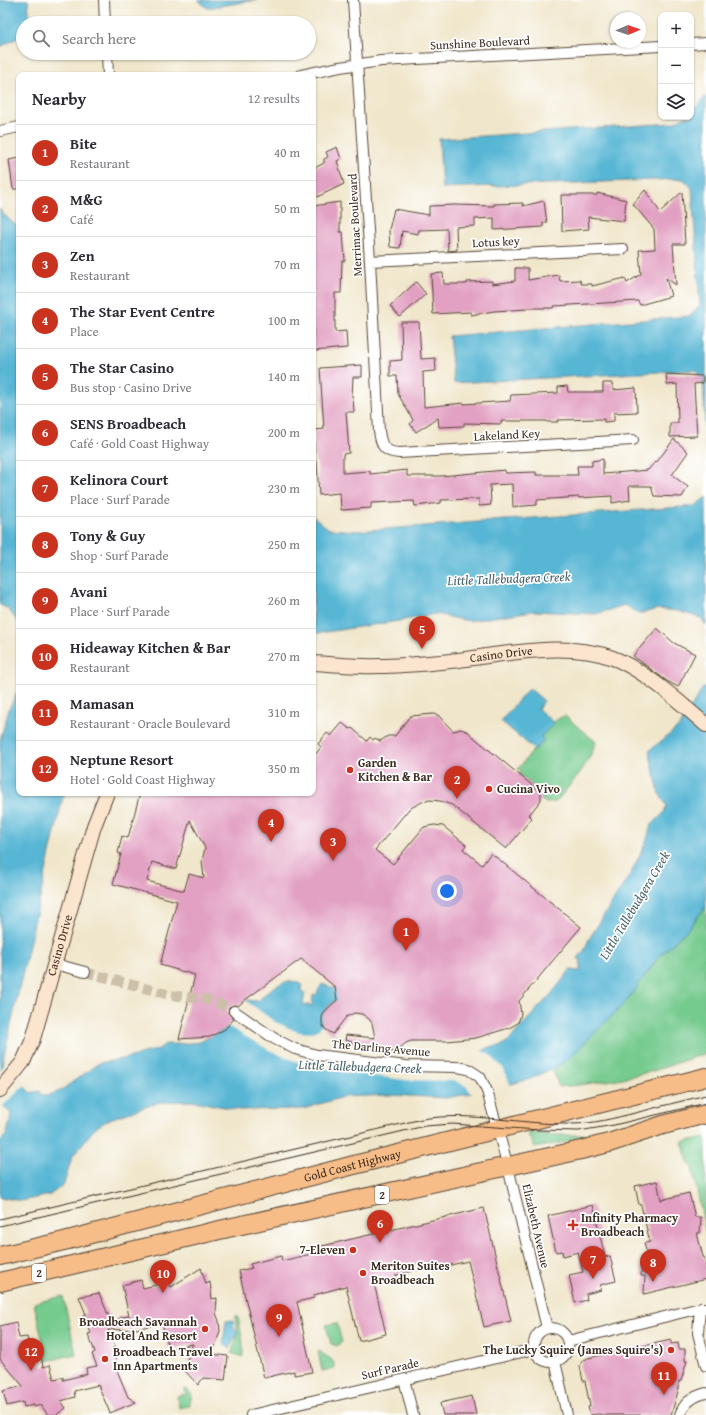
<!DOCTYPE html>
<html lang="en">
<head>
<meta charset="utf-8">
<style>
  body { margin:0; font-family:"Gentium Book Plus",serif; background:#f2f2f3; color:#2b2b33 }
  .controls { position:absolute; right:12px; top:12px; display:grid; overflow:hidden; border-radius:8px; box-shadow:0 1px 3px #0004 }
  .controls button { width:36px; height:36px; display:grid; place-items:center; padding:0; border:0; border-bottom:1px solid #e1e1e2; background:#fff; color:#2b2b33; font:20px sans-serif }
  .compass { position:absolute; left:610px; top:12px; width:36px; height:36px; border-radius:50%; background:#fff; box-shadow:0 1px 3px #0004; rotate:88deg }
  .you { position:absolute; left:447px; top:891px; width:14px; height:14px; margin:-10px; border:3px solid #fff; border-radius:50%; background:#1a73e8; box-shadow:0 0 0 6px #1a73e833 }
  .badge { display:grid; place-items:center; width:26px; height:26px; border-radius:50%; background:#c8321e; color:#fff; font-size:13px; font-weight:700 }
  .pin { position:absolute; translate:-50% -33px; filter:drop-shadow(0 1px 2px #0008) }
  .pin::after { content:''; position:absolute; top:21px; width:14px; height:12px; background:inherit; clip-path:polygon(0 0,100% 0,50% 100%) }
  .list { margin:0; padding:0; list-style:none }
  h2 { display:flex; justify-content:space-between; align-items:center; height:52px; margin:0; padding:0 16px; font-size:17px }
  h2 small { font-size:13px; font-weight:400; color:#7c7c81 }
  .list li { display:grid; grid-template-columns:26px 1fr auto; gap:12px; align-items:center; box-sizing:border-box; height:56px; padding:0 16px; border-top:1px solid #e1e1e2 }
  .list b { display:block; font-size:15px; white-space:nowrap }
  .list p { margin:0; font-size:13px; white-space:nowrap; color:#7c7c81 }
  .list em { font-size:13px; font-style:normal; color:#7c7c81 }
  .icon { flex:none; width:22px; height:22px; fill:none; stroke:currentColor; stroke-width:2; stroke-linecap:round; stroke-linejoin:round }
  .map { position:relative; flex:none; width:706px; height:1415px; overflow:hidden }
  .search { position:absolute; background:#fff; box-shadow:0 1px 3px #0004; left:16px; top:16px; width:300px; height:44px; display:flex; align-items:center; gap:10px; box-sizing:border-box; padding:0 14px; border-radius:22px; color:#7c7c81; font-size:15px }
  .panel { position:absolute; background:#fff; box-shadow:0 1px 3px #0004; left:16px; top:72px; width:300px; height:724px; border-radius:8px }
  .map>svg:first-child { display:block }
</style>
</head>
<body>
<div class="map">
<svg width="706" height="1415" viewBox="0 0 706 1415">
  <rect width="100%" height="100%" fill="#fff"/>
  <filter id="ink" filterUnits="userSpaceOnUse"><feTurbulence type="fractalNoise" baseFrequency=".025" numOctaves="2"/><feDisplacementMap in="SourceGraphic" scale="8" xChannelSelector="R" yChannelSelector="G"/><feConvolveMatrix kernelMatrix="1 2 1 2 8 2 1 2 1" color-interpolation-filters="sRGB"/></filter>
  <filter id="wash" filterUnits="userSpaceOnUse"><feTurbulence type="fractalNoise" baseFrequency=".012" numOctaves="4" result="noise"/><feDisplacementMap in="SourceGraphic" scale="16" xChannelSelector="R" yChannelSelector="G"/><feGaussianBlur stdDeviation="0.9" result="paint"/><feColorMatrix in="noise" values="0 0 0 0 0 0 0 0 0 0 0 0 0 0 0 0 0 1.4 0 .05"/><feComposite in="paint" operator="in"/></filter>
  <g filter="url(#wash)">
    <rect width="100%" height="100%" fill="#f0e6cb"/>
    <path fill="#75ca8e" stroke="#587a56" d="M565,716l31,26c-8,25 -24,40 -40,60l-9,1 -6,-3v-6l-2,-3 -20,-17 2,-3 -3,-2 16,-20 1,1 9,-10 -3,-3c7,-7 13,-19 24,-21z
      M706,907v147c-18,4 -35,12 -53,17 -30,8 -62,13 -94,16l-7,-19 13,-7 62,-60 31,-43 29,-28z
      M527,1133l28,2h32v2l-52,11z
      M706,1137v96l-14,-66 -4,-5 -6,-20z
      M63,1296l13,58 -29,7 -13,-58z
      M238,1316l5,27v14l-12,-4 7,-19 -3,-17z
      M337,1323l5,19 -5,4 -6,-2 -5,-19z
      M320,1351c7,8 13,5 15,17l-13,3 -4,-19z
      M185,1389l3,1 4,5 -3,11 -10,2 -2,-12 9,-2z"/>
    <path fill="#56b6d4" stroke="#487079" d="M0,0h28l2,23h-7v12l-23,12z
      M198,0h59l-50,8z
      M706,96v350l-3,-66 -8,-10 -241,13 -5,-47 241,-20 10,-11 -8,-117 -9,-9 -241,9 -3,-49 234,-16 11,-6h7v-4z
      M0,209l3,5 16,14v395l-12,-15 -7,-3z
      M706,497v128l-5,-7 -24,-7 -19,-2 -19,5 -14,-9 -29,9 -63,-3 -64,10 -34,-7 -36,7 -86,13v-118l16,13 28,2 338,-25z
      M706,687v220l-19,23 -29,28 -31,43 -35,35 -27,26 -34,17 -48,12 -37,7 -56,-3 -47,2 -40,12 -64,1 -45,-9 -34,1 -50,17 -15,9 -23,29 -8,27 -14,11 -29,6 -21,-4v-56l7,-7 4,-20 -11,-12v-362l9,-31 10,-20v104h46l-3,8 -60,263 29,29 9,-2v3l6,2 14,-5 39,-28 29,-5 15,-5 16,-4 6,-5h14l21,-2 25,-13 9,-11 11,-18 14,1c6,-9 20,-19 31,-20 4,0 8,2 12,3l-1,7 4,2 -2,11 9,2 1,-11h3l6,-11 15,5 -1,4 3,2v3l-11,9 -5,7 -1,11 3,4 4,3 24,10 31,9 8,1 6,-2 24,5 56,-2 12,-6 11,-1 7,-5 45,-49 17,-22 10,1 1,-12h-4l7,-8 5,-12 42,-66 15,-31 5,-17 12,-11 4,-8 -8,-13 -10,-42 31,-25 23,-38z
      M529,688l15,13 -6,8 16,14 -13,14 3,3 -9,10 -34,-29z
      M233,1320l1,9 3,1 1,4 -2,4h-2l-4,10 -7,-4 3,-23z"/>
    <path fill="#f0e6cb" d="M245,1000l30,22 23,10 12,1 9,-4 3,-5 7,8 24,10 31,9 11,1 5,-3 7,2 29,2 45,-3 9,5 13,13 8,18 -38,9 -7,-9 -11,-5 -49,-1 -64,-8 -45,-10 -28,-12 -42,-24 7,-8v-2l-3,-3z
      M5,1065l20,20 -23,22 -2,-2v-35z"/>
    <g id="blocks">
      <path fill="#e2a0c2" fill-rule="evenodd" d="M337,147l4,12 -4,2 7,23 -31,15v-30l11,-6v-4l4,-2 -2,-5z
        M19,158v31h-6l-4,-29z
        M645,190l15,22 22,-20 3,52h-12l3,41 -10,-7 5,18 -31,9 -2,-4 -84,5 -1,2h-26v1l-33,2 -23,4v-3l-38,2 -2,-40 12,-1 1,11h23v-2l25,-1v3l23,-3v-13h13v12l31,-5 1,6 20,-1 1,4h11v2l33,-8 2,5 14,-9 -2,-24 16,-1 -1,-20 -21,-25z
        M597,193l29,7 -2,21 -36,-4 1,12 -27,2 -1,-36h36z
        M544,201l3,22h-4v4l-49,3v-12l-19,1v7l-19,1 1,23 -9,1 -1,-22 -28,1 -1,4 -16,-3 -2,17 -10,-1 -1,-17 5,-21 35,6v-9l25,-1 40,1v-2l29,-1v3z
        M340,202v30h3l2,29h-3l-1,32h-6v39l11,-1 1,17 -34,3v-145z
        M416,282l10,12 -26,23 -10,-11z
        M401,322h18l2,37 14,-1 1,13 -13,1 1,35 40,-4v1l46,-3 1,-6 47,-2v-6l9,-1 1,6h35v-9h9l1,7 23,-2 1,24 -23,1v8l-10,1v-3l-47,1 1,2h-11v-1h-46v3l-37,-1v3l-25,1 -1,-9 -22,14 -6,-8 3,-4 -15,-26 -1,-18h-7v-15l12,-1z
        M362,365v12h-9l-1,20h1l1,15h-8l3,41 -6,1v19l27,-2v3l37,-4v6h34l64,-6v3l31,-1v3h42l-1,-9h15v-5l11,-2v15l45,-4 7,-8 1,1 18,-24 14,13 -16,23 16,12 -6,10 -28,-1 -3,-10h-22l1,14 -18,3v-7l-33,2v-1l-42,3v5l-24,2 -1,-23 -22,1 1,20 -12,1v-7l-38,1v3l-26,3 -1,-5 -43,2v5l-30,2 -1,-17 -21,2 -2,-33h-2l-1,-32 10,-1 -4,-61z
        M666,374l37,2v7l-9,1 3,52 -27,1v-14h8l-1,-39 -10,1z
        M657,628l17,15 21,11 -17,33 -11,-6 -34,-25z
        M433,714l5,1 15,16 8,-2 8,3 2,3 68,56 2,3v6l-12,15 3,3 -26,31 -54,-44 -12,-4 -10,-1 -8,2 -13,7 -34,41 18,14 31,-37 10,-2 9,1 23,19 -3,4 19,16 9,-12 90,74 -62,74 2,13 -3,9 -9,5 -33,10 -29,3h-36l-5,2 -11,9 -11,-1 -13,-3 -26,-8 1,-5 29,3 -3,-15 -3,-4 -7,-5 -8,-1 -8,4 -13,17 -8,-5 -3,-5v-7l3,-6 12,-11 -2,-13 -34,-28 -56,41 -7,6 -4,-1 -5,2 -1,6 6,6 -9,10 -15,8 -31,2 16,-64 -35,-10 17,-64 -64,-17 8,-30 -3,-1 4,-17 6,2 12,-45h173v-35l8,-11 -3,-3 9,-11 4,3 11,-13 8,6 2,-1 15,13 3,-4 3,3 2,-2 5,3 8,-5h7l15,-20zM190,820l15,28 -3,13 2,17 -15,-4 -5,17 -37,-10 5,-19 24,7z
        M657,1181l4,19 28,-7 6,24h6l-1,16h-3l6,24h1l2,7v15l-62,15 1,-18h-4l1,-16 6,-2 -4,-15 6,-1 -9,-37h-2l-4,-19z
        M593,1205l12,52 5,-1 6,25 -16,4 1,5 -15,4 1,6 -12,3 -6,-28 14,-3 -5,-20 -15,4 -1,-5 -6,1 -8,-36z
        M484,1208l27,113 -27,6 -16,-66 -43,10 -1,-3 -28,7v3l-22,5 12,51 -27,7 -13,-55 -32,9v3l-17,4 15,70 -18,3v-4l-30,7 -25,-107 13,-3 -2,-4 31,-8 1,5 37,-9 -1,-5z
        M201,1268l5,16 4,-2 2,17 5,-1 -1,15 3,8 1,10 -3,10 -7,13 18,2 -3,24 -22,-2 -5,7 -14,-15 6,-8 -3,-2 6,-16 -24,5 -7,-26 -26,6 -28,1 7,17 -4,2 8,18 -3,1 12,29 8,5 -26,11 -12,-28 -24,6 1,6 -14,4 5,7 -10,7h-8l-7,-10 -7,2v-2l-10,2 -1,-5 -16,4 -4,-15 20,-5 -23,-27v-33l16,-4 3,16 8,-1 4,15 9,-2 3,17 7,-2 4,14 9,-2v3l24,-6 -1,-6 11,-2 -5,-12 3,-2 -7,-18 3,-1 -8,-18 3,-1 -7,-17 20,-4 13,31 9,-7 8,-1 -7,-31 19,-5 2,8 26,-6 2,5z
        M671,1340v4l7,-1 1,6h6v12h2l-6,20h-2v7l-8,27h-70l-2,-1 -9,1 -2,-8 2,-1 -5,-25h-2l-3,-15 2,-5 6,-3z
        M472,1396l4,19h-33l-3,-12z"/>
    </g>
  </g>
  <g filter="url(#ink)">
    <use href="#blocks" fill-opacity="0" stroke="#564638" stroke-width="1"/>
    <g fill="none" stroke-linecap="round" stroke-linejoin="round">
      <path stroke="#ccc0a8" stroke-width="10" stroke-dasharray="10 5" stroke-linecap="butt" d="M85,972l85,23 34,4 16,5 14,7"/>
      <defs>
        <path id="street" d="M104,0l1,23
          M353,0l17,261 9,170c2,15 5,21 20,22l234,-13
          M691,44l15,-1
          M107,53l1,22
          M301,75l39,-8 41,-6 280,-15
          M0,131l19,-4
          M370,261l253,-12
          M55,964l30,8
          M234,1011l41,28 20,10 22,6 89,11 52,1 10,2 12,8 7,14 21,76 39,161
          M700,1308l-2,25 8,33
          M534 1345a17 17 0 1 1 34 0a17 17 0 1 1-34 0Z
          M568,1341l132,-33h6
          M555,1361l12,54
          M404,1379l9,36
          M251,1415l284,-66
          M680,1415c4,-13 14,-19 26,-22"/>
        <g id="secondary">
          <path id="s1" d="M313,663c22,1 45,4 67,3 20,0 40,-2 61,-4 52,-5 121,-23 172,-4 31,12 68,45 93,67"/>
          <path id="s2" d="M0,1090l23,-28 10,-23 61,-213 13,-33"/>
        </g>
        <g id="highway">
          <path id="s3" d="M0,1256l64,-15 290,-76 352,-88"/>
          <path d="M0,1282l228,-54 353,-78 28,-7 54,-18 43,-11"/>
        </g>
      </defs>
      <use href="#street" stroke="#564638" stroke-width="12"/>
      <use href="#secondary" stroke="#564638" stroke-width="16"/>
      <use href="#highway" stroke="#564638" stroke-width="20"/>
      <use href="#street" stroke="#fff" stroke-width="10"/>
      <use href="#secondary" stroke="#fce5cf" stroke-width="14"/>
      <use href="#highway" stroke="#f7bd88" stroke-width="18"/>
      <path stroke="#3b2a1e" stroke-width="1" d="M0,1219l422,-100c50,-8 100,6 150,5 21,0 42,-6 63,-11 23,-6 47,-12 71,-18
        M0,1226l425,-100 27,-2 86,6 41,1 35,-6 92,-22"/>
    </g>
  </g>
  <g fill="#c8321e" stroke="#fff" stroke-width="1.5">
    <circle cx="350" cy="770" r="4"/>
    <circle cx="489" cy="789" r="4"/>
    <path d="M571 1219h4v4h4v4h-4v4h-4v-4h-4v-4h4z"/>
    <circle cx="353" cy="1250" r="4"/>
    <circle cx="363" cy="1273" r="4"/>
    <circle cx="205" cy="1329" r="4"/>
    <circle cx="671" cy="1350" r="4"/>
    <circle cx="105" cy="1359" r="4"/>
  </g>
  <g text-anchor="middle" stroke-width="3.5" stroke-linejoin="round" paint-order="stroke">
    <g fill="#fff" stroke="#766a62" stroke-width="1">
      <rect x="375" y="1186" width="14" height="18" rx="3"/>
      <rect x="32" y="1264" width="14" height="18" rx="3"/>
    </g>
    <g font-size="11" font-weight="bold" fill="#3b2a1e">
      <text x="382" y="1199">2</text>
      <text x="39" y="1277">2</text>
    </g>
    <g font-size="12" fill="#3b2a1e" stroke="#fff">
      <text transform="translate(480 43) rotate(-3)" y="4">Sunshine Boulevard</text>
      <text transform="translate(355 225) rotate(-93)" y="4">Merrimac Boulevard</text>
      <text transform="translate(496 242) rotate(-3)" y="4">Lotus key</text>
      <text transform="translate(507 435) rotate(-3)" y="4">Lakeland Key</text>
      <text dy="4" stroke="none"><textPath href="#s1" startOffset="189">Casino Drive</textPath></text>
      <text dy="4" stroke="none"><textPath href="#s2" startOffset="159">Casino Drive</textPath></text>
      <text transform="translate(381 1048) rotate(5)" y="4">The Darling Avenue</text>
      <text dy="4" stroke="none"><textPath href="#s3" startOffset="364">Gold Coast Highway</textPath></text>
      <text transform="translate(536 1226) rotate(77)" y="4">Elizabeth Avenue</text>
      <text transform="translate(390 1369) rotate(-13)" y="4">Surf Parade</text>
    </g>
    <g font-size="12" font-weight="bold" fill="#3b2a1e" stroke="#fff" text-anchor="start">
      <text x="358" y="767">Garden<tspan x="358" dy="14">Kitchen &amp; Bar</tspan></text>
      <text x="497" y="793">Cucina Vivo</text>
      <text x="581" y="1222">Infinity Pharmacy<tspan x="581" dy="14">Broadbeach</tspan></text>
      <text x="345" y="1254" text-anchor="end">7-Eleven</text>
      <text x="371" y="1270">Meriton Suites<tspan x="371" dy="14">Broadbeach</tspan></text>
      <text x="197" y="1326" text-anchor="end">Broadbeach Savannah<tspan x="197" dy="14">Hotel And Resort</tspan></text>
      <text x="663" y="1354" text-anchor="end">The Lucky Squire (James Squire's)</text>
      <text x="113" y="1356">Broadbeach Travel<tspan x="113" dy="14">Inn Apartments</tspan></text>
    </g>
    <g font-size="13" font-style="italic" fill="#466267" stroke="#fff">
      <text transform="translate(509 578) rotate(-2)" y="5">Little Tallebudgera Creek</text>
      <text transform="translate(634 905) rotate(-59)" y="5">Little Tallebudgera Creek</text>
      <text transform="translate(360 1066) rotate(2)" y="5">Little Tallebudgera Creek</text>
    </g>
  </g>
</svg>
<div class="controls">
<button>+</button>
<button>−</button>
<button><svg class="icon" aria-label="layers" viewBox="0 0 24 24"><path d="M12 4l9 5-9 5-9-5zM3 14l9 5 9-5"/></svg></button>
</div>
<svg class="compass" viewBox="-18 -18 36 36"><path d="M0-13l5 13h-10z" fill="#e53935"/><path d="M0 13l5-13h-10z" fill="#7c7c81"/></svg>
<div class="you"></div>
<div class="pin badge" style="left:406px;top:951px">1</div>
<div class="pin badge" style="left:457px;top:799px">2</div>
<div class="pin badge" style="left:333px;top:861px">3</div>
<div class="pin badge" style="left:271px;top:842px">4</div>
<div class="pin badge" style="left:422px;top:649px">5</div>
<div class="pin badge" style="left:380px;top:1243px">6</div>
<div class="pin badge" style="left:593px;top:1279px">7</div>
<div class="pin badge" style="left:653px;top:1282px">8</div>
<div class="pin badge" style="left:279px;top:1337px">9</div>
<div class="pin badge" style="left:163px;top:1293px">10</div>
<div class="pin badge" style="left:664px;top:1395px">11</div>
<div class="pin badge" style="left:31px;top:1371px">12</div>
<div class="search"><svg class="icon" aria-label="search" viewBox="0 0 24 24"><circle cx="10" cy="10" r="6"/><path d="M15 15l6 6"/></svg>Search here</div>
<section class="panel">
<h2>Nearby<small>12 results</small></h2>
<ul class="list">
<li><span class="badge">1</span><div><b>Bite</b><p>Restaurant</p></div><em>40 m</em></li>
<li><span class="badge">2</span><div><b>M&amp;G</b><p>Café</p></div><em>50 m</em></li>
<li><span class="badge">3</span><div><b>Zen</b><p>Restaurant</p></div><em>70 m</em></li>
<li><span class="badge">4</span><div><b>The Star Event Centre</b><p>Place</p></div><em>100 m</em></li>
<li><span class="badge">5</span><div><b>The Star Casino</b><p>Bus stop · Casino Drive</p></div><em>140 m</em></li>
<li><span class="badge">6</span><div><b>SENS Broadbeach</b><p>Café · Gold Coast Highway</p></div><em>200 m</em></li>
<li><span class="badge">7</span><div><b>Kelinora Court</b><p>Place · Surf Parade</p></div><em>230 m</em></li>
<li><span class="badge">8</span><div><b>Tony &amp; Guy</b><p>Shop · Surf Parade</p></div><em>250 m</em></li>
<li><span class="badge">9</span><div><b>Avani</b><p>Place · Surf Parade</p></div><em>260 m</em></li>
<li><span class="badge">10</span><div><b>Hideaway Kitchen &amp; Bar</b><p>Restaurant</p></div><em>270 m</em></li>
<li><span class="badge">11</span><div><b>Mamasan</b><p>Restaurant · Oracle Boulevard</p></div><em>310 m</em></li>
<li><span class="badge">12</span><div><b>Neptune Resort</b><p>Hotel · Gold Coast Highway</p></div><em>350 m</em></li>
</ul>
</section>
</div>
</body>
</html>
